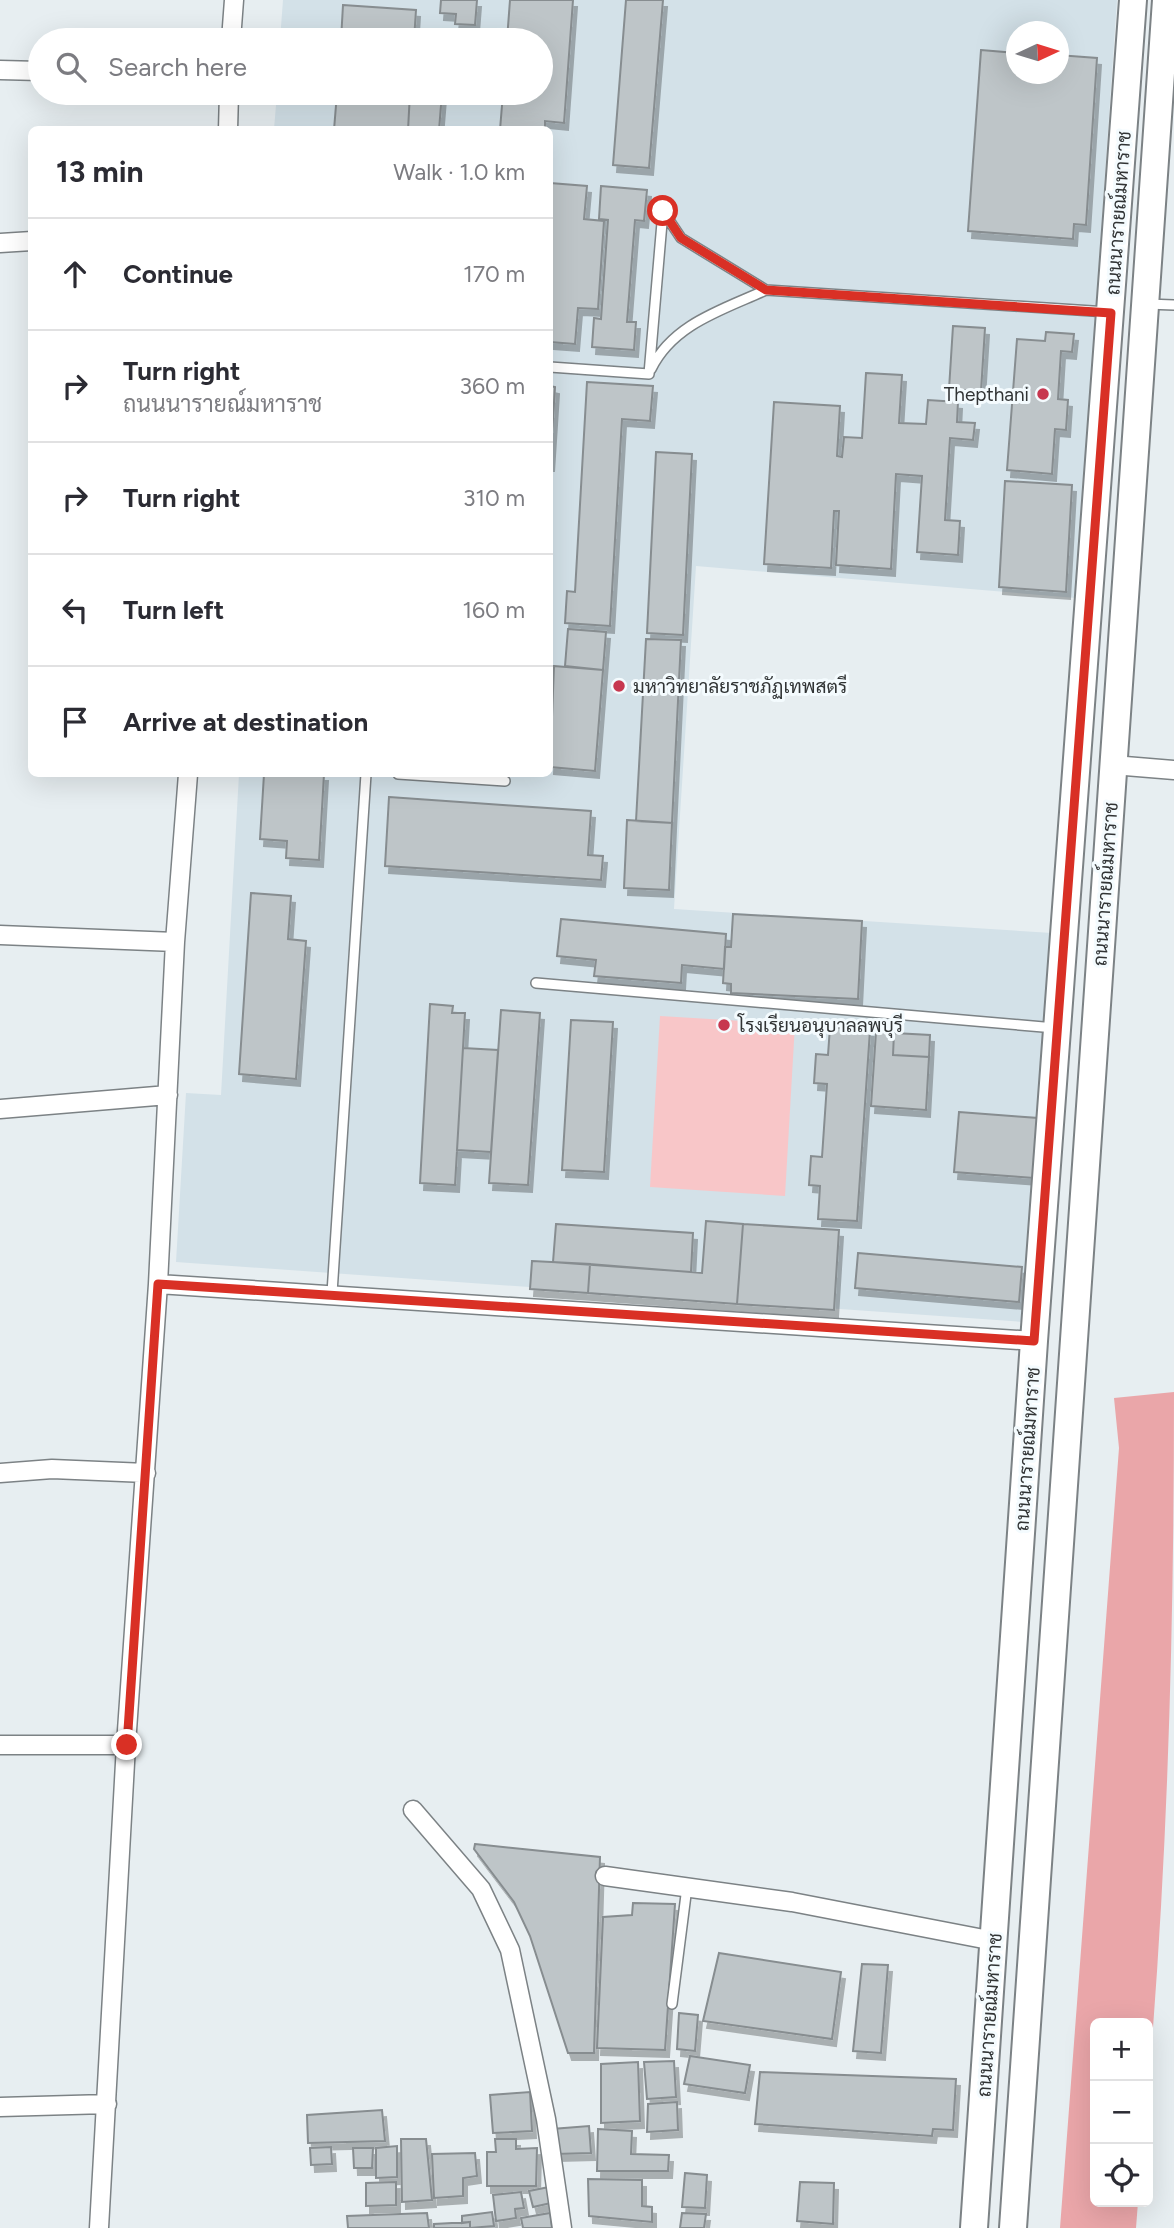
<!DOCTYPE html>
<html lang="en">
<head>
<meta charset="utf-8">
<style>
  body { margin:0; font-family:Figtree,Sarabun,sans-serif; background:#f2f2f3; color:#2b2b33 }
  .controls { position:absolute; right:21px; bottom:21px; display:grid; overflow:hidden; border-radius:10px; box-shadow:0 7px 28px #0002 }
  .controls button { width:63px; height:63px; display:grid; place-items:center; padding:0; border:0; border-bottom:2px solid #e1e1e2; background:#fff; color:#2b2b33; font:35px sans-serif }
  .compass { position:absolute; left:1006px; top:21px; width:63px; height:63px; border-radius:50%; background:#fff; box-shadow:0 7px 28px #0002; rotate:86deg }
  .stop { position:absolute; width:21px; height:21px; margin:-16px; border:5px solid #d93025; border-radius:50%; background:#fff }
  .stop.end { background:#d93025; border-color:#fff; box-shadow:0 2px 7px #0008 }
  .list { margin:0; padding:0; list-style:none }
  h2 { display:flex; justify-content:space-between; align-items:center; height:91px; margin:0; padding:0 28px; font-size:30px }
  h2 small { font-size:23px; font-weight:400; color:#7c7c81 }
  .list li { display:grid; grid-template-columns:46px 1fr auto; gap:21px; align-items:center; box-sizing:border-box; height:112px; padding:0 28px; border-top:2px solid #e1e1e2 }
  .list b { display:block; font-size:26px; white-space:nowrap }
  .list p { margin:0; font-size:23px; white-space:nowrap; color:#7c7c81 }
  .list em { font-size:23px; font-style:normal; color:#7c7c81 }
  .icon { flex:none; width:38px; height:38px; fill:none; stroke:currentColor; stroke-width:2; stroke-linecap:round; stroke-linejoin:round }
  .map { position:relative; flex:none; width:1174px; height:2228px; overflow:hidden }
  .search { position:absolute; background:#fff; box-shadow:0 7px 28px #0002; left:28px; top:28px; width:525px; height:77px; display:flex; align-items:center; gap:18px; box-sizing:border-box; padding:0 24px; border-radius:38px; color:#7c7c81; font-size:26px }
  .panel { position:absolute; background:#fff; box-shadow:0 7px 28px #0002; left:28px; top:126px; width:525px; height:651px; border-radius:10px }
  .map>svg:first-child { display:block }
</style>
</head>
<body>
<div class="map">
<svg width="1174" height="2228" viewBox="0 0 1174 2228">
  <defs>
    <filter id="shadow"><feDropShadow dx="4" dy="7" stdDeviation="0" flood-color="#0004"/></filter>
  </defs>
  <rect width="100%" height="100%" fill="#e7eef1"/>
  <path fill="#d3e1e8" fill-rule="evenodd" d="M283,0h834l-41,598 -380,-32 -22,343 378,24 -28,389 -848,-60 10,-169 35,2 18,-321h311v-644l-276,-1 3,-36h264v-53h-261zM1016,32h42v42h-42z"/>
  <path fill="#f8c6c8" d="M660,1016l135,8 -10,172 -135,-9z"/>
  <path fill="#eaa6a9" d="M1174,1392c0,233 -6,466 -26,698v-67h-53v179h43l-2,26h-76l59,-780 -5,-50z"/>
  <path fill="#bec5c8" stroke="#878d90" stroke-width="2" filter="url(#shadow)" d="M441,0h36l-2,25 -20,-1 1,-10 -16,-1z
    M510,0h63l-9,123 -19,-2v9h-45l3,-37h38v-53h-34z
    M626,0h37l-14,168 -36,-3z
    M343,5l73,5 -2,30h-73z
    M414,33l31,2v5h-31z
    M981,50l35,3v21h42v-19l39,3 -11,167 -12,-1 -1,15 -105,-8z
    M337,93h73l-2,37h-74z
    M410,93h32l-3,37h-31z
    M550,183l37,3 -3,33 20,2 -6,88 -20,-1 -3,36 -25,-2z
    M601,186l46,4 -3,31 -9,-1 -8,102h9l-2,28 -42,-3 2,-29 7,1 7,-99 -9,-1z
    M953,326l32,2 -4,63 -32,-2z
    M1046,332l28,2 -2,18 -11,-1 -3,48 10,1 -2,30 -11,-1 -3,45 -45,-4 10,-131 28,2z
    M866,373l36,2 -3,48 27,1 2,-24 30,2 -1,20 18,1 -2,17 -23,-2 -5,82 15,1 -2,34 -41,-3 5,-76 -26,-2 -5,95 -55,-4 3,-54h-5l-3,57 -67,-4 10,-162 66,4 -3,50 5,1 2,-20 18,1z
    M587,382l66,4 -3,35 -28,-2 -12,207 -45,-3 2,-32 8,1z
    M550,386l5,1 -5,78z
    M656,452l36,2 -9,181 -36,-2z
    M1005,481l67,4 -6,107 -67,-5z
    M568,629l38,3 -3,38 -38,-4z
    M646,639l35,1 -9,183 -36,-2z
    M554,666l49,4 -8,101 -45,-4z
    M264,774h60l-5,86 -33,-2 1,-17 -27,-2z
    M389,797l202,14 -3,44 15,1 -2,24 -216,-14z
    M627,820l45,3 -3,67 -45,-2z
    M251,893l40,3 -3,43 18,2 -10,138 -57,-5z
    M733,914l129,7 -4,78 -127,-6v-9l-8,-1 2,-36h6z
    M561,919l165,15 -2,35 -42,-4 -1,18 -87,-7 2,-16 -39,-4z
    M430,1004l23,2 -1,7h13l-10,172 -35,-2z
    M501,1010l39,3 -12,172 -39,-2z
    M571,1020l42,2 -9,150 -42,-2z
    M830,1027l40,3 -13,191 -39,-2 2,-33 -11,-1 2,-29 11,1 5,-73 -13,-1 2,-29 12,1z
    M876,1032l18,1 -1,22 36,2 -3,53 -55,-4z
    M894,1033l36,2 -1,22 -36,-2z
    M463,1048l35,2 -7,102 -34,-2z
    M959,1112l79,6 -4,60 -80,-6z
    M706,1221l37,3 -6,80 -149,-11 2,-29 112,9z
    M556,1224l137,9 -2,39 -138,-10z
    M743,1224l96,6 -5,80 -97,-6z
    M858,1253l164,14 -3,35 -164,-14z
    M532,1261l58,3 -2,29 -58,-4z
    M475,1844l125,13 -6,196h-26l-38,-117 -16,-34 -40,-53z
    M633,1903l42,1 -10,146 -68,-2 6,-131 29,-2z
    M719,1953l122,19 -9,67 -129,-18z
    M862,1964l26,1 -7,88 -28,-2z
    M679,2013l19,2 -3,36 -18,-2z
    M690,2056l60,9 -5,28 -61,-9z
    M674,2061l2,36 -29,2 -3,-37z
    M638,2062l2,59 -39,2v-59z
    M760,2072l196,7 -3,51 -20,-1 -1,7 -177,-12z
    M530,2092l2,39 -39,2 -3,-38z
    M677,2102l1,28 -31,2 1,-28z
    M382,2110l3,31 -77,2 -1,-28z
    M589,2126l2,27 -36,1 -3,-25z
    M598,2129l34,2 -1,23 38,1 -1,16h-71z
    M401,2139h25l6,61 -30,2z
    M495,2139h21v10l21,-1 -1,38h-49v-34h9z
    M397,2146v31l-21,1v-30z
    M331,2147l1,17 -21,1 -1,-17z
    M353,2148h20l-1,20h-18z
    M475,2153l2,23 -14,2v18l-29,2 -2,-44z
    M685,2173l22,2 -2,33 -23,-1z
    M588,2179l54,1v26l10,1v15l-63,-6z
    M396,2182v23l-30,1v-23z
    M800,2182l34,1 -1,41 -36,-3z
    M549,2187l2,16 -18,4 -4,-16z
    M521,2192l3,16 -9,1 1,9 -20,3 -3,-26z
    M492,2212l2,14 -24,2v-6l-8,1v-7z
    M427,2213l2,15h-81l-1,-12z
    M550,2213l2,15h-29l-2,-10z
    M682,2213l24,1 -2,14h-24z
    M470,2222v6h-36v-4z"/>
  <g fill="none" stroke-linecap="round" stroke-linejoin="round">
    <defs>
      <path id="service" d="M1147,304l27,1
        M550,367l99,7
        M651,369c22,-45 71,-59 115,-79
        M649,374l14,-163 18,27 85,52 342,22
        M398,774l107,7
        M536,983l519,45
        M332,1293l34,-519
        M672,2004l15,-117"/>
      <path id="minor" d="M231,40l3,-40
        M0,70l40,1
        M228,130l1,-37
        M0,243l32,-2
        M1113,765l61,5
        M0,935l175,7
        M0,1109l168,-14
        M158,1284l876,57
        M0,1473l52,-4 94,4
        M0,1745h126
        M413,1810l68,79 29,61 36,169 16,109
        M605,1876l187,26 202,39
        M0,2107l107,-3
        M99,2228l27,-483 32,-461 17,-342 13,-168"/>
      <path id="primary" d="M974,2228l60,-887 99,-1341
        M1013,2228l153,-2228"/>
    </defs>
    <use href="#service" stroke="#7c8285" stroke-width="12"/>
    <use href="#minor" stroke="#7c8285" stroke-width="21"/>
    <use href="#primary" stroke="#7c8285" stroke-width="30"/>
    <use href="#service" stroke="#fff" stroke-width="9"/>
    <use href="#minor" stroke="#fff" stroke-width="18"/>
    <use href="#primary" stroke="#fff" stroke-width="26"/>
  </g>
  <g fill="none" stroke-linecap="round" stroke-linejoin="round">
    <path stroke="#d93025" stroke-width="9" d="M127,1745l31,-461 876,57 77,-1028 -345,-23 -85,-52 -18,-27"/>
  </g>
  <g fill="#c7374f" stroke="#f4fbfe" stroke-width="2.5">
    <circle cx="1043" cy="394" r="7"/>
    <circle cx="619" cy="686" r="7"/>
    <circle cx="724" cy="1025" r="7"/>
  </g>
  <g text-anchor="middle" stroke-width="6" stroke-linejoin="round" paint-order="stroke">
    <g font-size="19" fill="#313435" stroke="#f4fbfe">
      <text transform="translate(1118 213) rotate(-86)" y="7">ถนนนารายณ์มหาราช</text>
      <text transform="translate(1105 884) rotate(-86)" y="7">ถนนนารายณ์มหาราช</text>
      <text transform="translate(1027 1449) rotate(-86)" y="7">ถนนนารายณ์มหาราช</text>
      <text transform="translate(989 2015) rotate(-86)" y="7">ถนนนารายณ์มหาราช</text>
    </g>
    <g font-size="19" fill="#313435" stroke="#f4fbfe" text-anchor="start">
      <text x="1029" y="401" text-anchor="end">Thepthani</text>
      <text x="633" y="693">มหาวิทยาลัยราชภัฏเทพสตรี</text>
      <text x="738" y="1032">โรงเรียนอนุบาลลพบุรี</text>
    </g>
  </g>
</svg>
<div class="controls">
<button>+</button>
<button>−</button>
<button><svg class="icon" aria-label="locate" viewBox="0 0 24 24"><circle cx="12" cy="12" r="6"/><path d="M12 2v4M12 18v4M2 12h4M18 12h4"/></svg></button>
</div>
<svg class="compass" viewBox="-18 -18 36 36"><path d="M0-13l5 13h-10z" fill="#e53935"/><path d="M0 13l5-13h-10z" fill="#7c7c81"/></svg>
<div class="stop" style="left:663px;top:211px"></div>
<div class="stop end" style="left:127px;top:1745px"></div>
<div class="search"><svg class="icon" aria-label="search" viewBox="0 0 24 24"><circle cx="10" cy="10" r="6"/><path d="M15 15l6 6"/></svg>Search here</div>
<section class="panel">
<h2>13 min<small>Walk · 1.0 km</small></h2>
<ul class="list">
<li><svg class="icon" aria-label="ahead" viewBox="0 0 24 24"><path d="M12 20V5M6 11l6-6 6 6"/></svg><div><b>Continue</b></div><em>170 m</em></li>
<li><svg class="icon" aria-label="right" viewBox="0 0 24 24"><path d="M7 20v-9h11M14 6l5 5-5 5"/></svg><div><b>Turn right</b><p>ถนนนารายณ์มหาราช</p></div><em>360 m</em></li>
<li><svg class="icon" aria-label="right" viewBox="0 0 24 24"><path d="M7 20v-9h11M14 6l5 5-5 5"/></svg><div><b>Turn right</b></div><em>310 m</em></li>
<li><svg class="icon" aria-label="left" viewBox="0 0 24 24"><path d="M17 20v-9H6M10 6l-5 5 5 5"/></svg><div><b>Turn left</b></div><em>160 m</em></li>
<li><svg class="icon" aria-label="arrive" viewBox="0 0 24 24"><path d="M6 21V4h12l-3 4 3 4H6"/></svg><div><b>Arrive at destination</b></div></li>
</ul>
</section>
</div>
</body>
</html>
